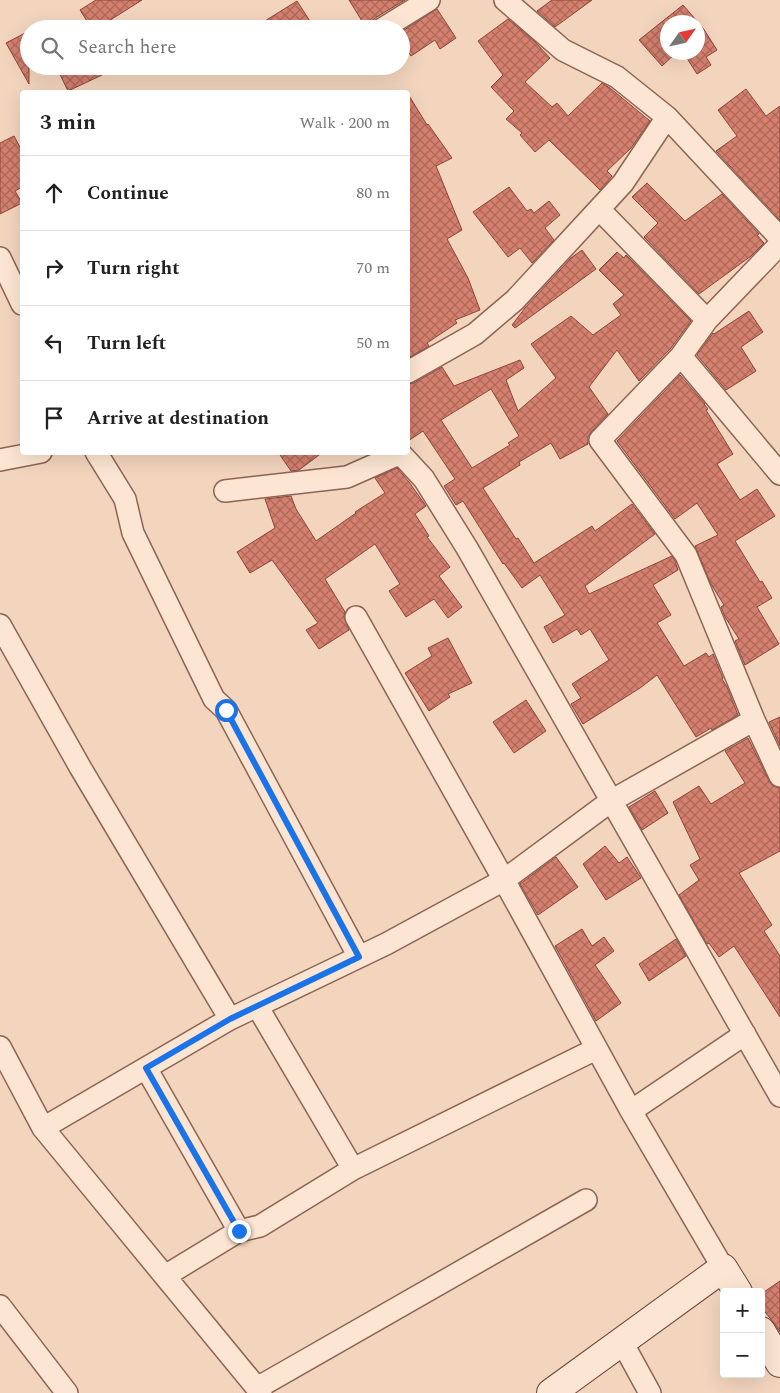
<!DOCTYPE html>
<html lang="en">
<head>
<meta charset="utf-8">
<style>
  body { margin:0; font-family:Spectral,serif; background:#f6f6f6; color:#222 }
  .controls { position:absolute; right:15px; bottom:15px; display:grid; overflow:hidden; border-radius:5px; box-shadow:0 5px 20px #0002 }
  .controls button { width:45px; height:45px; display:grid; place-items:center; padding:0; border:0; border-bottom:1px solid #e0e0e0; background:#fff; color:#222; font:25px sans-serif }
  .compass { position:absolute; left:660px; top:15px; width:45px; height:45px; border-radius:50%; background:#fff; box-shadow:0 5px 20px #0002; rotate:56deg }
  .stop { position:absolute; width:15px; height:15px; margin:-11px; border:4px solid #1a73e8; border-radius:50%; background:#fff }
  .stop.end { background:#1a73e8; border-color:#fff; box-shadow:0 1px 5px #0008 }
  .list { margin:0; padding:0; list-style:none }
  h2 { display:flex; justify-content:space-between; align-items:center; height:65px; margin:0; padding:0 20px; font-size:21px }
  h2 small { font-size:16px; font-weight:400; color:#767676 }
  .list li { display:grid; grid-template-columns:32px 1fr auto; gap:15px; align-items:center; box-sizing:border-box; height:75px; padding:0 20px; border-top:1px solid #e0e0e0 }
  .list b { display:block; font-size:19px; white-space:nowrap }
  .list em { font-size:16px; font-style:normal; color:#767676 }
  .icon { flex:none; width:28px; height:28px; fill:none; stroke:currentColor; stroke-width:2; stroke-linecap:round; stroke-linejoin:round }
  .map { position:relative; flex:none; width:780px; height:1393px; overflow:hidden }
  .search { position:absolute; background:#fff; box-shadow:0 5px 20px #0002; left:20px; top:20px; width:390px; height:55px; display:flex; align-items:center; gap:12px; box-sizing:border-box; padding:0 18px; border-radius:28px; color:#767676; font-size:19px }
  .panel { position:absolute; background:#fff; box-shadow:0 5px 20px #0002; left:20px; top:90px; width:390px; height:365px; border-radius:5px }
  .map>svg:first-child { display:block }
</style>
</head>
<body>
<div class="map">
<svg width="780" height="1393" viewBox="0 0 780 1393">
  <defs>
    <pattern id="building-cross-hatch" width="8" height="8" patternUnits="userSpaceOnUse" patternTransform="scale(1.25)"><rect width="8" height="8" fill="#d5806f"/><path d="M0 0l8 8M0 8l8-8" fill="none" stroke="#ae685a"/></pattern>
  </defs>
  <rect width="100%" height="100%" fill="#f3d5be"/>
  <path fill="url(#building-cross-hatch)" stroke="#8f4438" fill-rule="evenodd" d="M96,0h46l-46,29h-4l-12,-19z
    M349,0h56l-30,18 -4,5 -1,6h-3z
    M552,0h40l-37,27 -18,-16z
    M297,1l18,28h-63z
    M683,5l20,23 14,22 -11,7 5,8 -14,9 -14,-22h15v-30h-30v30h9l-15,14 -23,-26z
    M437,9l19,29 -16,11 -5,-9 -24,16 -10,-16v-8z
    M508,19l27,23 15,16 -25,24 27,25 5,-4 11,13 34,-33 8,5 40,33 -19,27 -24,23 5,5 -12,14 -51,-50 -14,12 -15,-17 2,-2 -16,-14 8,-8 -23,-24 12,-12 -25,-34z
    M29,31v53l-23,-41z
    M56,66h65l-53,25z
    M746,89l20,27 14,-10v114l-64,-69 21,-15 -19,-26z
    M408,94l19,31 1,-1 24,34 -16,8 26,64 -15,9 21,39 12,32 -25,10 2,3 -30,20 2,3 -21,12z
    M14,136l8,15v36l-7,4 7,12 -22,11v-71z
    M647,183l38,38 37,-27 37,40 -2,1 7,8 -13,13 -52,38 -55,-57 14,-14 -26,-26z
    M509,187l18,24 4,-2 3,4 15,-12 11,14 -15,13 9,12 -22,23 -12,-15 -12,9 -35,-45z
    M582,250l14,19 -81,59 -3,-3 13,-17 46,-50z
    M617,252l7,6 2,-3 65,66 -20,27 -32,33 -22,-31 -28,37 19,27 -17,18 -3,5v7l-28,15 -9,-16 -32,19 1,3 -37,23 33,51 2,-1 16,25 58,-37 3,5 37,-27 23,30 -70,52 4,8 83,-38 3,5 3,9 -25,15 18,30 -14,8 27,43 22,-13 3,4 4,-3 10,24 -1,1 5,8 11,28 -26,15 -1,-2 -15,9 -39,-62 -17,13 -57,36 -12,-20 10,-6 -9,-14 37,-24 -19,-31 -9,6 -4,-6 -24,14 -9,-16 21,-12 -25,-40 -18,13 -18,-25 -1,1 -40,-63 -7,4 -12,-19 11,-7 -32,-48 -15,10v-57l6,-1 28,-16 12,19 66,-26 4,8 -18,12 12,31 38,-33 -25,-34 40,-28 22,19 28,-20 -8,-11 11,-9 -25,-25zM491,389l28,47 -11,7 2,2 -38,23 -31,-48z
    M749,311l14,21 -22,15 15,24 -30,19 -29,-35 16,-22 1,1z
    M680,375l25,29h-1l4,5 -2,1 27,44 -16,10 23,36 17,-11 18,27 -40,25 25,41 2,-1 10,17 -15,9 22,37 -34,21 -10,-24 4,-2 -14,-22 -4,-10 3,-2 -13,-21 -16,-38 23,-11 -21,-32 -22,16 -58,-78z
    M278,452h45l-24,18 -8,1z
    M397,468l12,14 17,24 -11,8 14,22 -2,1 23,30 -11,9 23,31 -14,11 -14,-19 -28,18 -17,-26 11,-7 -25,-40 -50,35 20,33 -1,5 5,13 -30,19 -13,-19 12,-7 -46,-63 -22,13 -13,-21 38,-24 -10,-29 26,-3 5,13 20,32 40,-28 -1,-1 30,-19 -10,-15z
    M448,638l24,45 -24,11 2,3 -21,14 -24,-38 27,-17 -4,-8z
    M526,700l20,31 -32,22 -21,-31z
    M780,717v29l-11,-24z
    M748,738l21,43 4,5 7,2v63l-41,22 33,52 -8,6 16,25v61l-46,-71 -15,11 -10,-14 -2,1 -28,-49 20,-15 -9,-15 10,-6 -27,-57 26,-16 12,18 34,-21 -20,-32z
    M655,791l13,22 -26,17 -13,-23z
    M605,846l14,17 8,-6 14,21 -35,22 -23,-36z
    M556,857l22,30 -40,28 -18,-31z
    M582,929l10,17 12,-9 10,14 -19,14 26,38 -25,18 -41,-75z
    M676,939l10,17 -37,25 -10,-17z
    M780,1281v51l-6,-9 -13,-16v-13z"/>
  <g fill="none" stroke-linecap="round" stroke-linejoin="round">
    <defs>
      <path id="street" d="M505,0l58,50 54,27 50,40 113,121
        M382,29l47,-29
        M599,209l108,111
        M780,244l-73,76 -26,36 -81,84 86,115 68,165 26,56
        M0,258l22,46
        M681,356l99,118
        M408,372l67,-38 40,-34 108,-117 44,-66
        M96,452l29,47 8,34 81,166 12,11 133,247
        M399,452l25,27 43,69 313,548
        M0,460l41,-8
        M225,491l122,-14 52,-23
        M356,617l148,263 127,231 92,157
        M0,625l80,142 150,252
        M257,1006l96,163
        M0,1047l43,81 218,265
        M146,1068l93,163
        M631,1111l114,-77
        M43,1128l187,-109 156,-75 118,-64 107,-79 143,-81
        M165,1276l74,-45 21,-5 93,-57 243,-120
        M0,1306l67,87
        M622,1342l28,51
        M257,1388l329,-188"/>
      <path id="secondary" d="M761,1331l19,32
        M551,1393l172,-125 15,24"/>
    </defs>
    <use href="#street" stroke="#8d6454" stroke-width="24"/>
    <use href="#secondary" stroke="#6e4538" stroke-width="30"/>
    <use href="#street" stroke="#fce5d2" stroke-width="21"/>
    <use href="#secondary" stroke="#fce5d2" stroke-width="28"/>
  </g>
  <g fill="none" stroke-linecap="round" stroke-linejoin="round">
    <path stroke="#1a73e8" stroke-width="6" d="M226,710l133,247 -129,62 -84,49 93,163"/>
  </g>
</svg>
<div class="controls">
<button>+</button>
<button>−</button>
</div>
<svg class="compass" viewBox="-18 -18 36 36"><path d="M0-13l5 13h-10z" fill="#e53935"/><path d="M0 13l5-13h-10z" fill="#767676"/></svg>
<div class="stop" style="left:226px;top:710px"></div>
<div class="stop end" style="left:239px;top:1231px"></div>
<div class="search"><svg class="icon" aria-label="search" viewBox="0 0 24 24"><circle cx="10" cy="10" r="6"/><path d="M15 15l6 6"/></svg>Search here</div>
<section class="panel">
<h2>3 min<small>Walk · 200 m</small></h2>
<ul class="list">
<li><svg class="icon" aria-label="ahead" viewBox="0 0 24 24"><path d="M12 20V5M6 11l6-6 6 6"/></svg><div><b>Continue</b></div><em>80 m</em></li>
<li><svg class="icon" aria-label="right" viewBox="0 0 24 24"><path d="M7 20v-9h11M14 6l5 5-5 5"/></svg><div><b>Turn right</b></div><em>70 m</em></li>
<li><svg class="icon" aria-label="left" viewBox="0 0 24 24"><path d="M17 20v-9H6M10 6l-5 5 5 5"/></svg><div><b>Turn left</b></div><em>50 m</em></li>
<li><svg class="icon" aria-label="arrive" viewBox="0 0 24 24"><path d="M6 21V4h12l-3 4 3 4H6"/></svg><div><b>Arrive at destination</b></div></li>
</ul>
</section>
</div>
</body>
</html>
